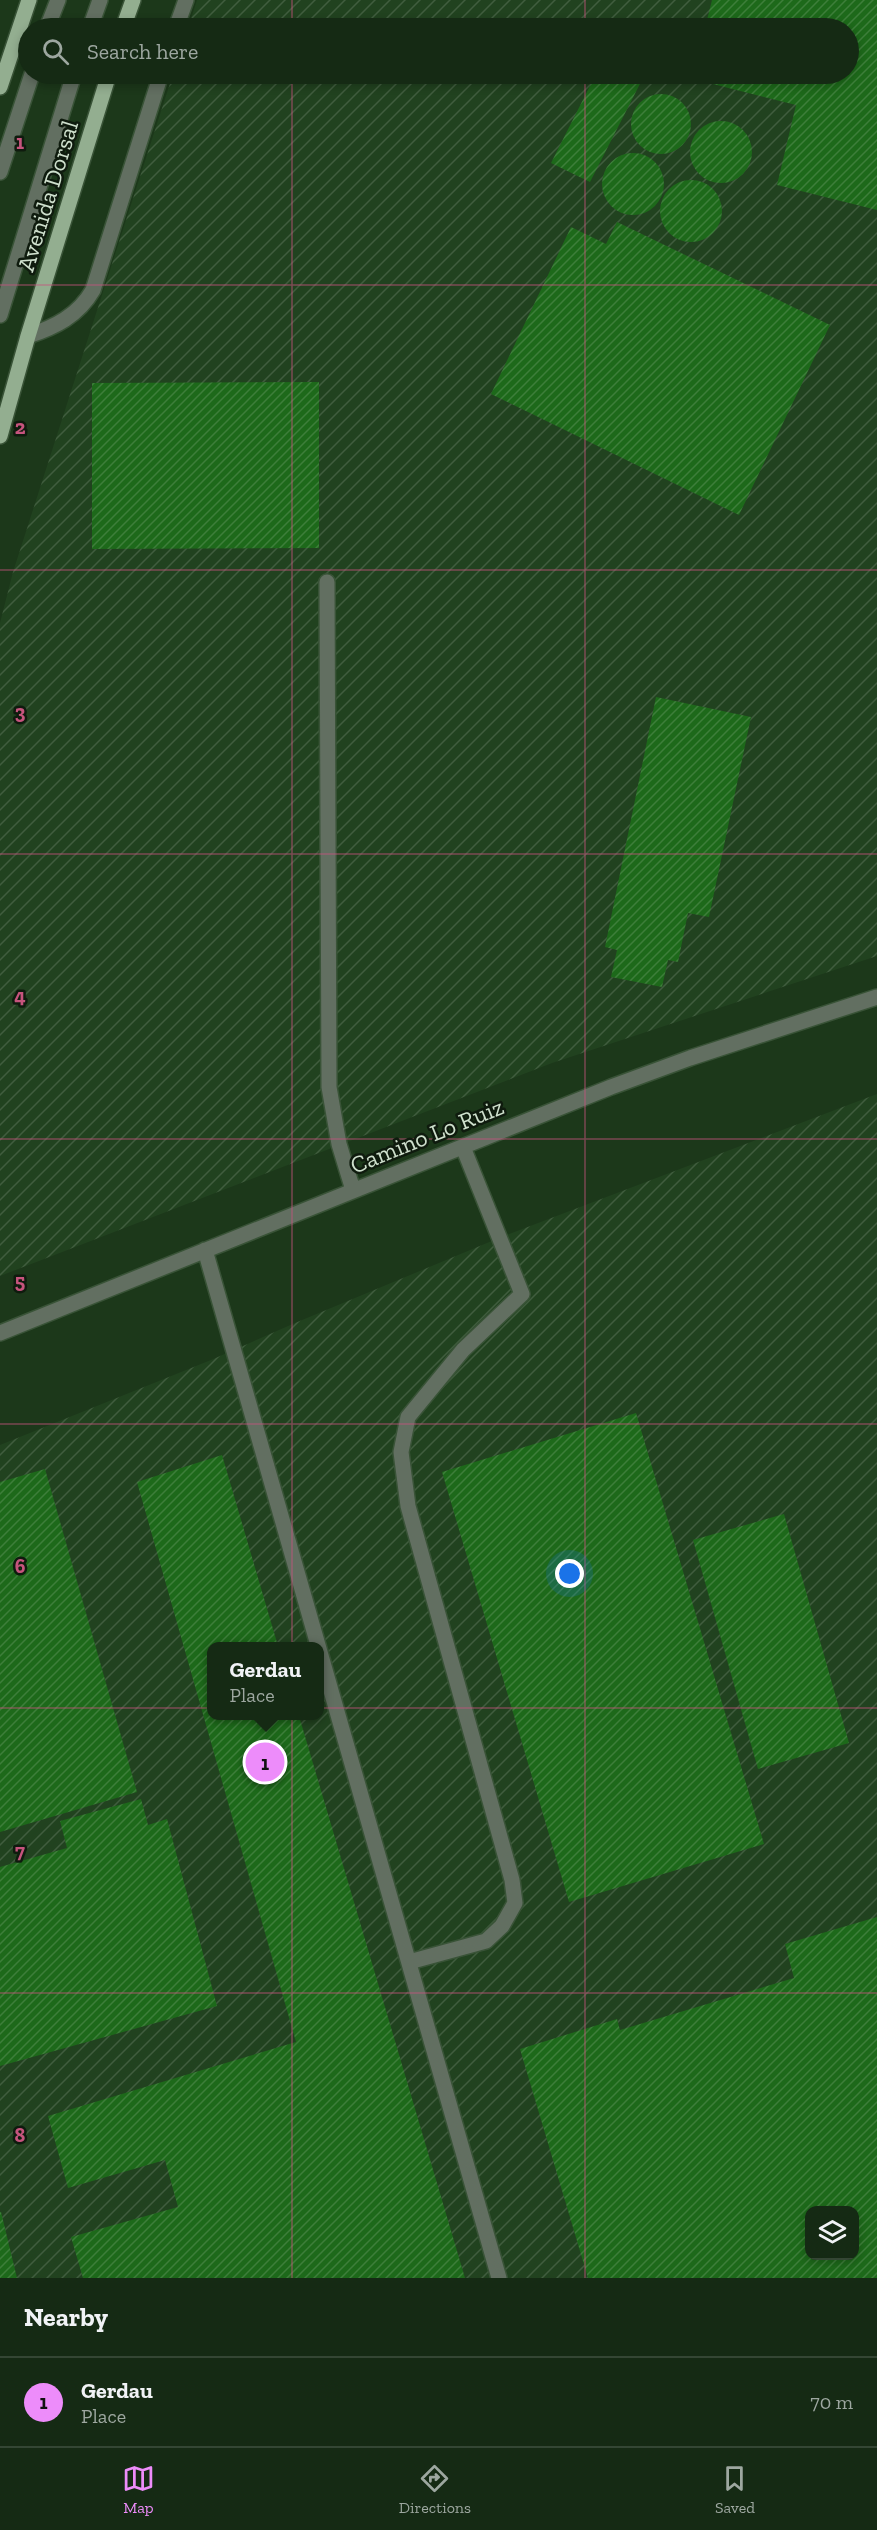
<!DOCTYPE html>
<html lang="en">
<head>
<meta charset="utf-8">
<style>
  body { margin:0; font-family:"Zilla Slab",serif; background:#223622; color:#f1f3f6 }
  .controls { position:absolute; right:18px; bottom:18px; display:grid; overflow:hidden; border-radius:12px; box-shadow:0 3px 9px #0003 }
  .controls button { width:54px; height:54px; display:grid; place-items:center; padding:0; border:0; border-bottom:2px solid #344634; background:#152a14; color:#f1f3f6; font:30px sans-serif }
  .you { position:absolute; left:570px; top:1574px; width:21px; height:21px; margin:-15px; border:4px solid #fff; border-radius:50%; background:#1a73e8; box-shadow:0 0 0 9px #1a73e833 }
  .badge { display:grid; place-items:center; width:39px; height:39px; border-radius:50%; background:#ed8cfa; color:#111; font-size:20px; font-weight:700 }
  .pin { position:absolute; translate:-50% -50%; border:3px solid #fff; box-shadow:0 2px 6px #0006 }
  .popup { position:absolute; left:207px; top:1642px; width:117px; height:78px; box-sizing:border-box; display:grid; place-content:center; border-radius:12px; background:#152a14; filter:drop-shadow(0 2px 4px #0005); font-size:20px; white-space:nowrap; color:#9da7a0 }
  .popup b { font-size:22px; color:#f1f3f6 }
  .popup::after { content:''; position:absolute; left:50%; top:100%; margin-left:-12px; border:12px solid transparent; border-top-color:#152a14 }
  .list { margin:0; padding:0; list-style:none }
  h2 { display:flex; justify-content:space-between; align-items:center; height:78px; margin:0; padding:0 24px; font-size:26px }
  h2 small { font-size:20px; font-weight:400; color:#9da7a0 }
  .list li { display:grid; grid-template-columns:39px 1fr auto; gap:18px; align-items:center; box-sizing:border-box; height:90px; padding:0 24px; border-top:2px solid #344634 }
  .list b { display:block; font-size:22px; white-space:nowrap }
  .list p { margin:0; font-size:20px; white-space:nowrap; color:#9da7a0 }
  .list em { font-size:20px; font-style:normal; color:#9da7a0 }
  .icon { flex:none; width:33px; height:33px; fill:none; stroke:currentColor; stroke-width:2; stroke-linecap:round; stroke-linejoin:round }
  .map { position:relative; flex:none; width:877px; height:2278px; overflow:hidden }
  .search { position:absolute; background:#152a14; box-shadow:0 3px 9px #0003; left:18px; right:18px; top:18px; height:66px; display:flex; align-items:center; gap:15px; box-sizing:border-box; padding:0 21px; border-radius:33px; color:#9da7a0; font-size:22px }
  .sheet { height:168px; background:#152a14 }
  nav { display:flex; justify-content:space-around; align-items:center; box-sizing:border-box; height:84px; border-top:2px solid #344634; background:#152a14; font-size:16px; color:#9da7a0 }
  nav a { display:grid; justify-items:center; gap:3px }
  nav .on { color:#ed8cfa }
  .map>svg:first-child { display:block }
</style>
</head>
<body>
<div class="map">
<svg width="877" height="2278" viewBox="0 0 877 2278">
  <defs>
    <pattern id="industrial-furrows" width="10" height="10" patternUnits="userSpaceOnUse" patternTransform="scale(1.5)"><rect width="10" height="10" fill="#21421f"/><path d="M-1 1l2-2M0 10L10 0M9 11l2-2" fill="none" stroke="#405d3e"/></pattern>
    <pattern id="building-hatch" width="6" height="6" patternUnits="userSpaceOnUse" patternTransform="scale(1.5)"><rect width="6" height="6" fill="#1d691a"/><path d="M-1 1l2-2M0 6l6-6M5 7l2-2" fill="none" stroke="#3d7e3a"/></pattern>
  </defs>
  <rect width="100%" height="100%" fill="#1c381a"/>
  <path fill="url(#industrial-furrows)" fill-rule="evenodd" d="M197,0h680v956l-325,107 -552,213v-653l13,-51 160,-498h675v-46h-660z
    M877,1094v1184h-877v-833l211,-85 84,-37 204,-85zM211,1646h108v70h-108zM810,2210h44v46h-44z"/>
  <path fill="url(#building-hatch)" fill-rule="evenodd" d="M712,0h165v210l-100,-25 19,-80 -103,-26 1,-5h154v-46h-143z
    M596,74h49l-55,108 -39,-19z
    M631 124a30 30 0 1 1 60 0a30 30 0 1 1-60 0Z
    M690 152a31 31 0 1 1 62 0a31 31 0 1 1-62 0Z
    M602 184a31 31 0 1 1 62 0a31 31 0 1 1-62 0Z
    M660 211a31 31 0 1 1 62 0a31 31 0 1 1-62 0Z
    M617,222l213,103 -91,190 -248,-121 80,-167 35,17z
    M319,382v166l-227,1v-166z
    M656,697l95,20 -42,200 -21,-4 -10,49 -10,-2 -6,27 -51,-10 6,-27 -12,-3z
    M636,1413l128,431 -195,58 -127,-430z
    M222,1455l56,191h-67v70h88l166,562h-382l-12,-41 107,-30 -13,-47 -97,28 -20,-72 248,-74 -159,-560z
    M45,1469l92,323 -137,40v-350z
    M784,1514l65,229 -91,26 -65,-229z
    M141,1799l7,26 19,-6 50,187 -217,60v-199l67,-19 -7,-27z
    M877,1917v361h-289l-68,-229 97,-30 3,11 174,-52 -9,-34zM810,2210h44v46h-44z
    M0,2212h1l16,66h-17z"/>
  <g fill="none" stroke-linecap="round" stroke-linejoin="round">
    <defs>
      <path id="minor" d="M47,28l11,-28
        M90,28l10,-28
        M176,28l10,-28
        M0,172l32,-98
        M0,315l74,-241
        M28,336c27,-9 50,-20 65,-46l68,-216
        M327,582l2,505 10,57 14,46
        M205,1250l294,1028
        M0,1333l611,-246 79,-29 187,-61
        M409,1962l77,-21 16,-15 13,-23 -3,-23 -104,-374 -7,-54 7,-35 55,-67 59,-56 -59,-147"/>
      <path id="major" d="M123,28l10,-28
        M0,87l29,-87
        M0,436l28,-100 81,-262"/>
    </defs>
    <use href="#minor" stroke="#395337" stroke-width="18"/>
    <use href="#major" stroke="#395337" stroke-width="18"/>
    <use href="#minor" stroke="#626f61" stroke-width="15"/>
    <use href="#major" stroke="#93ae90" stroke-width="15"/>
  </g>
  <path fill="none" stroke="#c6547d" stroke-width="1.5" stroke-opacity="0.55" d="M292,0v28M585,0v28M292,74v2204M585,74v2204M0,285h877M0,570h877M0,854h877M0,1139h877M0,1424h877M0,1708h877M0,1993h877"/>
  <g text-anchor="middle" stroke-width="5" stroke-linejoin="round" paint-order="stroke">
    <g font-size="24" fill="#cfe0cd" stroke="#0f1b0e">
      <text transform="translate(48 196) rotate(-73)" y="8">Avenida Dorsal</text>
      <text transform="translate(427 1136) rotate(-22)" y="8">Camino Lo Ruiz</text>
    </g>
  </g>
  <g font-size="20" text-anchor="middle" font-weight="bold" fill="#c6547d" stroke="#0f1b0e" stroke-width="5" stroke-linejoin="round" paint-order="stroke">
    <text x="20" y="149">1</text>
    <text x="20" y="434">2</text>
    <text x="20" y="719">3</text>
    <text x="20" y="1003">4</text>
    <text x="20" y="1288">5</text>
    <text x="20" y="1573">6</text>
    <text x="20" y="1858">7</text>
    <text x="20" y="2142">8</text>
  </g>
</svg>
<div class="controls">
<button><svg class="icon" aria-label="layers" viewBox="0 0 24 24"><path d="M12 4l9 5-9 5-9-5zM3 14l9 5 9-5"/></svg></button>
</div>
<div class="you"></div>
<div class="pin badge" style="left:265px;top:1762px">1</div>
<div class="popup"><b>Gerdau</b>Place</div>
<div class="search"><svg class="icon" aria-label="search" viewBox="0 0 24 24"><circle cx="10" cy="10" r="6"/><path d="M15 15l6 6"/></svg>Search here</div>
</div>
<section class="sheet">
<h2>Nearby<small></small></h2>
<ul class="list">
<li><span class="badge">1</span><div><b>Gerdau</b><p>Place</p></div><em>70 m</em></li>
</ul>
</section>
<nav>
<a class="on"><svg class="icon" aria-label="map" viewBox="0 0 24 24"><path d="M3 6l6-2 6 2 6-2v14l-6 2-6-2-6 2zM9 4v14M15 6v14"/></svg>Map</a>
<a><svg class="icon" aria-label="directions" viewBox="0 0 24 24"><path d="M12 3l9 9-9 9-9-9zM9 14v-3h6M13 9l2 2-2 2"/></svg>Directions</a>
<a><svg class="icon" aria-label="saved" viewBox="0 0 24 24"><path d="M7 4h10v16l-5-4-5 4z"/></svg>Saved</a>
</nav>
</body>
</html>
